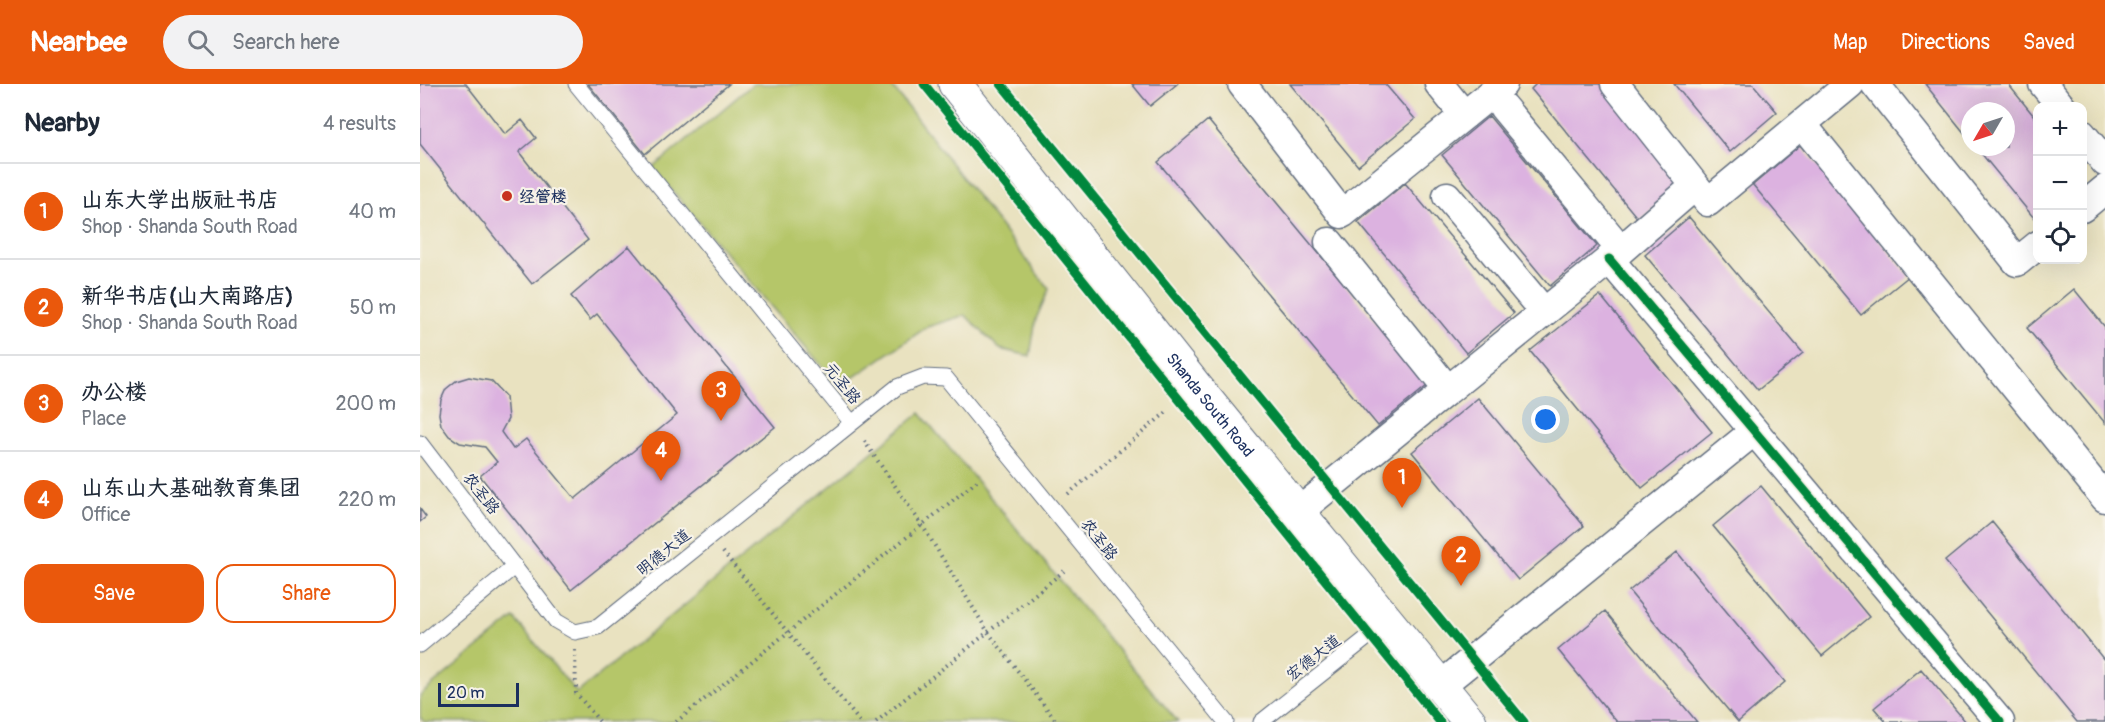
<!DOCTYPE html>
<html lang="en">
<head>
<meta charset="utf-8">
<style>
  body { margin:0; font-family:Pangolin,"LXGW WenKai TC",sans-serif; background:#f2f2f3; color:#1f2937 }
  .controls { position:absolute; right:18px; top:18px; display:grid; overflow:hidden; border-radius:12px; box-shadow:0 6px 24px #0002 }
  .controls button { width:54px; height:54px; display:grid; place-items:center; padding:0; border:0; border-bottom:2px solid #e0e1e3; background:#fff; color:#1f2937; font:30px sans-serif }
  .compass { position:absolute; left:1541px; top:18px; width:54px; height:54px; border-radius:50%; background:#fff; box-shadow:0 6px 24px #0002; rotate:231deg }
  .scale { position:absolute; left:18px; bottom:15px; width:81px; box-sizing:border-box; padding-left:6px; border:3px solid #1b2f5e; border-top:0; font-size:16px; line-height:21px; white-space:nowrap; color:#1b2f5e; -webkit-text-stroke:4px #f7f3e8; paint-order:stroke }
  .you { position:absolute; left:1126px; top:336px; width:21px; height:21px; margin:-15px; border:4px solid #fff; border-radius:50%; background:#1a73e8; box-shadow:0 0 0 9px #1a73e833 }
  .badge { display:grid; place-items:center; width:39px; height:39px; border-radius:50%; background:#ea580c; color:#fff; font-size:20px; font-weight:700 }
  .pin { position:absolute; translate:-50% -50px; filter:drop-shadow(0 2px 3px #0008) }
  .pin::after { content:''; position:absolute; top:32px; width:21px; height:18px; background:inherit; clip-path:polygon(0 0,100% 0,50% 100%) }
  .list { margin:0; padding:0; list-style:none }
  h2 { display:flex; justify-content:space-between; align-items:center; height:78px; margin:0; padding:0 24px; font-size:26px }
  h2 small { font-size:20px; font-weight:400; color:#747a83 }
  .list li { display:grid; grid-template-columns:39px 1fr auto; gap:18px; align-items:center; box-sizing:border-box; height:96px; padding:0 24px; border-top:2px solid #e0e1e3 }
  .list b { display:block; font-size:22px; white-space:nowrap }
  .list p { margin:0; font-size:20px; white-space:nowrap; color:#747a83 }
  .list em { font-size:20px; font-style:normal; color:#747a83 }
  .actions { display:flex; gap:12px; padding:18px 24px }
  .actions a { flex:1; padding:14px 0; border:2px solid #ea580c; border-radius:18px; text-align:center; font-size:21px; color:#ea580c }
  .actions .main { background:#ea580c; color:#fff }
  .icon { flex:none; width:33px; height:33px; fill:none; stroke:currentColor; stroke-width:2; stroke-linecap:round; stroke-linejoin:round }
  .map { position:relative; flex:none; width:1685px; height:638px; overflow:hidden }
  header { display:flex; align-items:center; gap:36px; box-sizing:border-box; height:84px; padding:0 30px; background:#ea580c; color:#fff }
  header strong { font-size:28px }
  nav { display:flex; gap:33px; margin-inline-start:auto; font-size:21px }
  .search { width:420px; height:54px; background:#f2f2f3; display:flex; align-items:center; gap:15px; box-sizing:border-box; padding:0 21px; border-radius:33px; color:#747a83; font-size:22px }
  main { display:flex }
  aside { flex:1; background:#fff }
  .map>svg:first-child { display:block }
</style>
</head>
<body>
<header>
<strong>Nearbee</strong>
<div class="search"><svg class="icon" aria-label="search" viewBox="0 0 24 24"><circle cx="10" cy="10" r="6"/><path d="M15 15l6 6"/></svg>Search here</div>
<nav><a>Map</a><a>Directions</a><a>Saved</a></nav>
</header>
<main>
<aside>
<h2>Nearby<small>4 results</small></h2>
<ul class="list">
<li><span class="badge">1</span><div><b>山东大学出版社书店</b><p>Shop · Shanda South Road</p></div><em>40 m</em></li>
<li><span class="badge">2</span><div><b>新华书店(山大南路店)</b><p>Shop · Shanda South Road</p></div><em>50 m</em></li>
<li><span class="badge">3</span><div><b>办公楼</b><p>Place</p></div><em>200 m</em></li>
<li><span class="badge">4</span><div><b>山东山大基础教育集团</b><p>Office</p></div><em>220 m</em></li>
</ul>
<div class="actions"><a class="main">Save</a><a>Share</a></div>
</aside>
<div class="map">
<svg width="1685" height="638" viewBox="0 0 1685 638">
  <rect width="100%" height="100%" fill="#f7f3e8"/>
  <filter id="ink" filterUnits="userSpaceOnUse"><feTurbulence type="fractalNoise" baseFrequency=".0167" numOctaves="2"/><feDisplacementMap in="SourceGraphic" scale="12" xChannelSelector="R" yChannelSelector="G"/><feConvolveMatrix kernelMatrix="1 2 1 2 8 2 1 2 1" color-interpolation-filters="sRGB"/></filter>
  <filter id="wash" filterUnits="userSpaceOnUse"><feTurbulence type="fractalNoise" baseFrequency=".008" numOctaves="4" result="noise"/><feDisplacementMap in="SourceGraphic" scale="24" xChannelSelector="R" yChannelSelector="G"/><feGaussianBlur stdDeviation="1.35" result="paint"/><feColorMatrix in="noise" values="0 0 0 0 0 0 0 0 0 0 0 0 0 0 0 0 0 1.4 0 .05"/><feComposite in="paint" operator="in"/></filter>
  <g filter="url(#wash)">
    <rect width="100%" height="100%" fill="#e9e2c0"/>
    <path fill="#b5c669" stroke="#687a64" stroke-width="1.5" d="M333,0h137l159,205 -13,30 -6,37 -30,-7 -35,-34 -38,12 -73,50 -22,1 -179,-210z
      M500,329l258,309h-754l-4,-5v-22l94,-77 63,75z"/>
    <g id="blocks">
      <path fill="#dcb2e0" d="M0,0h46l39,50 17,-14 14,18 -17,14 69,88 -56,44 -112,-140z
        M168,0h141l-84,70z
        M712,0h45l-27,22z
        M870,0h95l30,35 -57,47z
        M1116,0h70l80,96 -47,40 -108,-131z
        M1254,0h79l24,28 -47,40z
        M1505,0h83l30,37v102l-62,-76h30v-36h-36v29z
        M1069,32l108,130 -47,40 -108,-131z
        M788,36l220,265 -50,41 -220,-264z
        M1380,61l109,131 -48,39 -108,-130z
        M985,99l109,130 -48,40 -108,-131z
        M1269,133l114,136 -45,37 -113,-135z
        M209,162l146,181 -204,163 -91,-114 17,-14 -12,-15 -25,-4 -11,-7 -8,-11 -2,-11 2,-14 5,-11 10,-8 13,-4 22,4 15,16 2,22 -7,13 12,17 13,-10 49,60 102,-84 -80,-101 -7,6 -19,-24z
        M1654,205l31,38v96l-78,-95z
        M1180,211l112,137 -70,56 -112,-137z
        M1058,314l106,128 -66,54 -106,-128z
        M1341,402l108,131 -47,39 -109,-130z
        M0,425l6,8 -6,5z
        M1572,438l113,139v61h-28l-132,-161z
        M1257,468l108,130 -47,40 -109,-131z
        M1185,527l92,111h-80l-59,-72z
        M1501,585l45,53h-80l-12,-14z"/>
    </g>
  </g>
  <g filter="url(#ink)">
    <use href="#blocks" fill-opacity="0" stroke="#636e80" stroke-width="1.5"/>
    <g fill="none" stroke-linecap="round" stroke-linejoin="round">
      <defs>
        <path id="lane" d="M156,0l276,339
          M0,359l136,178 19,11 23,-5 299,-240 26,-10 23,1 280,344
          M0,561l95,-79
          M841,638l126,-100"/>
        <path id="street" d="M822,0l100,130 161,-130
          M1019,0l25,31
          M1195,0l93,118 142,-118
          M1455,0l142,178 21,-17
          M1623,0l18,22
          M1083,23l118,143 74,-64
          M1382,40l303,374
          M1662,50l23,28
          M1027,112l97,116
          M1662,124l23,-19
          M909,158l119,148 173,-140
          M1189,175l391,463
          M878,428l150,-122
          M1020,602l313,-254"/>
        <g id="secondary">
          <path id="s1" d="M535,0l241,303 274,335"/>
        </g>
      </defs>
      <use href="#lane" stroke="#636e80" stroke-width="17"/>
      <use href="#street" stroke="#636e80" stroke-width="31"/>
      <use href="#secondary" stroke="#636e80" stroke-width="35"/>
      <path stroke="#636e80" stroke-width="4" stroke-dasharray="1.5 4.5" stroke-linecap="butt" d="M444,357l58,84 66,107 69,90
        M648,410l100,-83
        M303,468l137,170
        M155,566l1,43 24,29
        M256,638l301,-241
        M456,638l188,-151"/>
      <use href="#lane" stroke="#fff" stroke-width="15"/>
      <use href="#street" stroke="#fff" stroke-width="28"/>
      <use href="#secondary" stroke="#fff" stroke-width="33"/>
      <defs>
        <path id="cycleway" d="M504,0l516,638
          M581,0l523,638
          M1189,175l391,463"/>
      </defs>
      <use href="#cycleway" stroke="#f7f3e8" stroke-width="13"/>
      <use href="#cycleway" stroke="#00873e" stroke-width="9"/>
    </g>
  </g>
  <circle fill="#c8321e" stroke="#f7f3e8" stroke-width="2" cx="87" cy="112" r="6"/>
  <g text-anchor="middle" stroke-width="4.5" stroke-linejoin="round" paint-order="stroke">
    <g font-size="16" font-weight="bold" fill="#1b2f5e" stroke="#f7f3e8" text-anchor="start">
      <text x="99" y="118">经管楼</text>
    </g>
    <g font-size="16" fill="#1b2f5e" stroke="#f7f3e8">
      <text transform="translate(423 299) rotate(51)" y="6">元圣路</text>
      <text dy="6" stroke="none"><textPath href="#s1" startOffset="410">Shanda South Road</textPath></text>
      <text transform="translate(62 409) rotate(52)" y="6">农圣路</text>
      <text transform="translate(680 455) rotate(51)" y="6">农圣路</text>
      <text transform="translate(243 468) rotate(-39)" y="6">明德大道</text>
      <text transform="translate(893 573) rotate(-38)" y="6">宏德大道</text>
    </g>
  </g>
</svg>
<div class="controls">
<button>+</button>
<button>−</button>
<button><svg class="icon" aria-label="locate" viewBox="0 0 24 24"><circle cx="12" cy="12" r="6"/><path d="M12 2v4M12 18v4M2 12h4M18 12h4"/></svg></button>
</div>
<svg class="compass" viewBox="-18 -18 36 36"><path d="M0-13l5 13h-10z" fill="#e53935"/><path d="M0 13l5-13h-10z" fill="#747a83"/></svg>
<div class="scale">20 m</div>
<div class="you"></div>
<div class="pin badge" style="left:982px;top:424px">1</div>
<div class="pin badge" style="left:1041px;top:502px">2</div>
<div class="pin badge" style="left:301px;top:337px">3</div>
<div class="pin badge" style="left:241px;top:397px">4</div>
</div>
</main>
</body>
</html>
